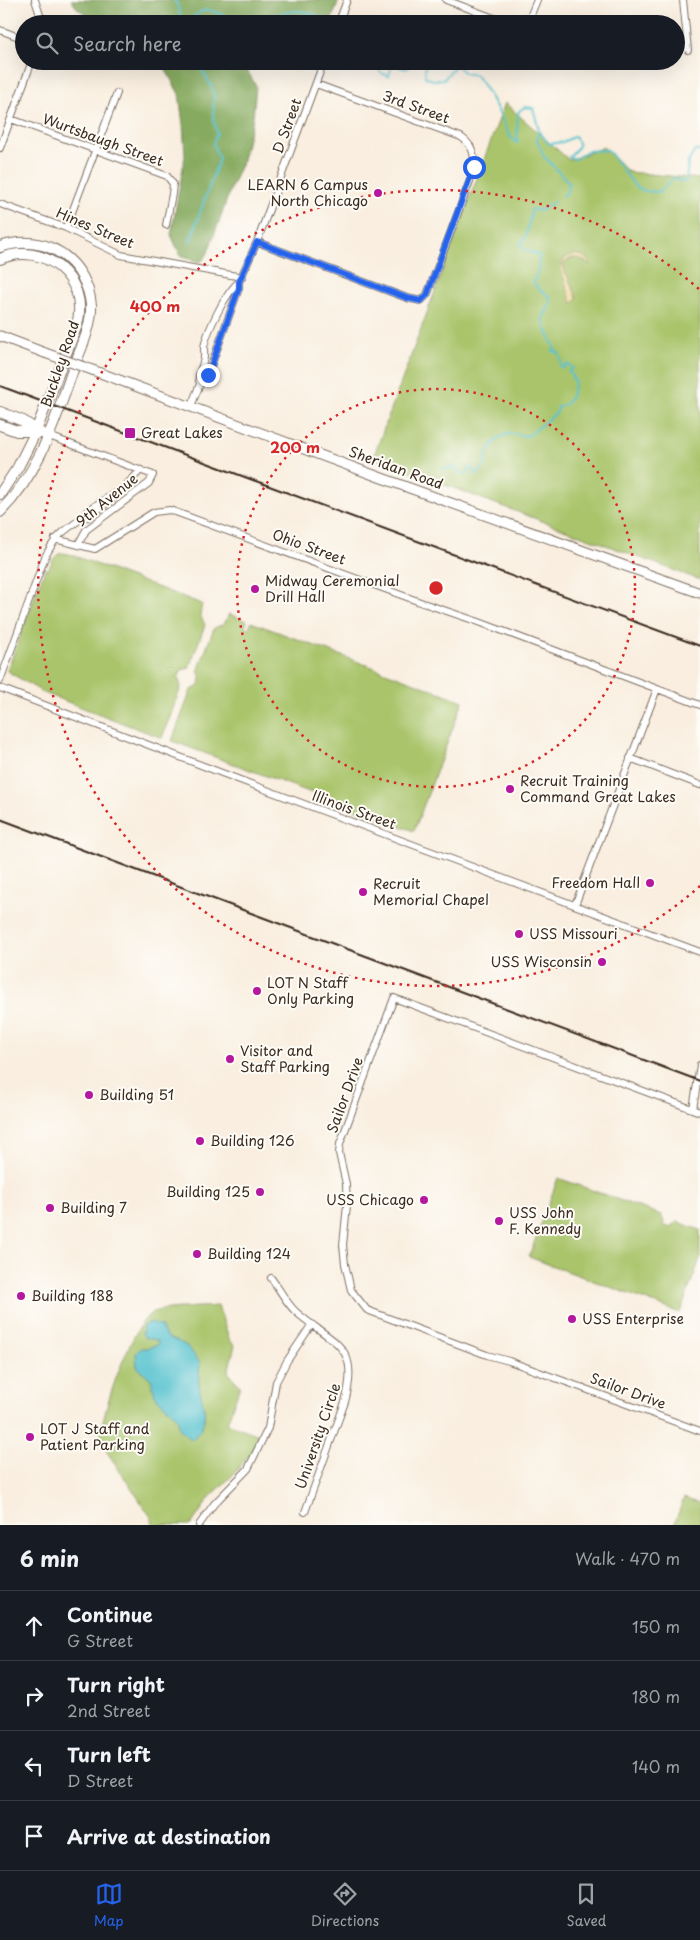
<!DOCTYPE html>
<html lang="en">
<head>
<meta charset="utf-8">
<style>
  body { margin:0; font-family:"Playpen Sans",sans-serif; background:#20242c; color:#f1f3f6 }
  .stop { position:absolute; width:15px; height:15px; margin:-11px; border:4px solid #2563eb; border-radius:50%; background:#fff }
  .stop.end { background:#2563eb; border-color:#fff; box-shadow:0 1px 5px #0008 }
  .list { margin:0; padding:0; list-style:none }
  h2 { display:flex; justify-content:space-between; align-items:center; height:65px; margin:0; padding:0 20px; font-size:21px }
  h2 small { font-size:16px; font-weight:400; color:#9ea1a6 }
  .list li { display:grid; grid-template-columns:32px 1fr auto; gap:15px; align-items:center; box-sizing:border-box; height:70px; padding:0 20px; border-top:1px solid #363941 }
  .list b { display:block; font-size:19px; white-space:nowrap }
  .list p { margin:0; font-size:16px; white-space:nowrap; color:#9ea1a6 }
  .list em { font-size:16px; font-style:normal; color:#9ea1a6 }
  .icon { flex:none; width:28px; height:28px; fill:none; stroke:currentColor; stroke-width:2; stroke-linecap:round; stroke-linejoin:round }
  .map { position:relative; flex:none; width:700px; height:1525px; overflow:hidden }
  .search { position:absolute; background:#171b24; box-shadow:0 5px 20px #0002; left:15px; right:15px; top:15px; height:55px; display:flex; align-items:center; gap:12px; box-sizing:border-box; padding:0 18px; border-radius:28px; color:#9ea1a6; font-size:19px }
  .sheet { height:345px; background:#171b24 }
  nav { display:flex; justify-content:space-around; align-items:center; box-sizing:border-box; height:70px; border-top:1px solid #363941; background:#171b24; font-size:14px; color:#9ea1a6 }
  nav a { display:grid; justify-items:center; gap:2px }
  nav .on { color:#2563eb }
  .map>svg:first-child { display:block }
</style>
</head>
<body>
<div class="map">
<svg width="700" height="1525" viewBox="0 0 700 1525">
  <rect width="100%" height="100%" fill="#fdfcf7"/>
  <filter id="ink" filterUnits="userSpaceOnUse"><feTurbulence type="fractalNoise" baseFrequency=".02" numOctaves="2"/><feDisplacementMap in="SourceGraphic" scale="10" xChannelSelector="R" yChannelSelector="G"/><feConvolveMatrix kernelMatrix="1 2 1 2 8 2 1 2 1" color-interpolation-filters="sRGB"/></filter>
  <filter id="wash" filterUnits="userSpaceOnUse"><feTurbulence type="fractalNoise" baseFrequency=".0096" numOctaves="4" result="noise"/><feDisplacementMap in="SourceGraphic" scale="20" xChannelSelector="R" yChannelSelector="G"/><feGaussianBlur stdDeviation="1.12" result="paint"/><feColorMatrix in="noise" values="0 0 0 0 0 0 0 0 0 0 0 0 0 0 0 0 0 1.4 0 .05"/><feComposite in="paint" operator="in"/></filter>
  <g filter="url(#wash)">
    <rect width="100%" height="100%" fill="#f9eedf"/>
    <path fill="#a9c46a" stroke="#727744" d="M505,103l64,57 35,-13 24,25 72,7v401l-327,-122z
      M62,553l7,1 133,50 -2,11 5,10 -16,43 -7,2 -4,6 3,11 -19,51 -118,-45 -37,-22 38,-102 3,1c4,-8 5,-15 14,-17z
      M229,614l18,7 -2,6 4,1 2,-6 212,79 -49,130 -242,-90 19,-51 5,-2 5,-6 -1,-7 -2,-4 16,-43 10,-4z
      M558,1178l103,37 3,7 -1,3 8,3 1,-3 6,-3 22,8v29l-20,54 -151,-56z
      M218,1306l12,35 5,4 -7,27 12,14 -13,37 32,12 -9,19 -17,21 -23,22 -19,28h-38l-2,-8 -44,-65c-3,-6 -6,-11 -6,-18 1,-23 32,-112 52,-122 10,-4 52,-5 65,-6z
      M684,1498l16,6v21h-26z"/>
    <path fill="#86aa5e" stroke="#606a3e" d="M71,0h268l-9,24h-218c-15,-6 -33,-9 -41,-24z
      M161,61h81l14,25 -3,31 -10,43 -12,28 -24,67 -6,7 -20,-5 -10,-22 14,-79 -2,-32 -4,-30z"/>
    <path fill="#eeda9e" stroke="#94825e" d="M574,254l9,2 7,7 -2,1c-8,-7 -17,-10 -25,1l1,4 13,28 -1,4 -4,2 -12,-36 5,-9z"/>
    <path fill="#56c2cf" stroke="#487676" d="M150,1322l11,4c6,17 12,11 24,19 6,4 11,13 15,18 0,7 -2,14 -1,21 3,24 14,34 -7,56l-12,-10 -3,-13 -22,-21 -4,-17 -14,-12 -1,-14 5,-5h6l12,-4 -3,-4 -11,-2 -3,-5 1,-7z"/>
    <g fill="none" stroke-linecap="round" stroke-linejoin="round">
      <path stroke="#56c2cf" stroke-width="2" d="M174,0c6,6 4,13 8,20l9,-1c19,-19 26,-2 47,1 21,3 41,-10 62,-9 13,1 24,9 37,12
        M347,24l5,-2 2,2
        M380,61l-2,7 3,5 8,3 3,-11 3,-4 4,6 8,2 4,-8
        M425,61v16l8,3 11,-1 13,-15c5,8 7,11 18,10 10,13 19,28 26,43 6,11 6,19 16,26 2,-12 -2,-19 2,-32l6,-4 8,1 6,22 -2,10 6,15 26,28 -2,9 -4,4
        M539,131l10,13 14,-2 12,-6 4,10 -10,11 6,2 12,-8 21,-1 27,36 10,5 14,1 15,-14 8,4 4,-1 2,-19 7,-11h5
        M190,241l29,-82 -6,-15 4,-11 -4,-15 1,-23 -3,-9 -11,-20 -1,-5
        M443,469l11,-2 6,5 7,3 2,-7 4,1 4,6 8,-10c0,-12 10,-28 23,-31 5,-1 14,2 20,2l29,-24 1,-5c13,-2 14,-14 17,-25l-6,-11 4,-3 -6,-4 -4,4 -3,-2 1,-3 -2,-10 -6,-2 2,-3 -9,-18 -3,-12 8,-16 -2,-6 -9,-6 -6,-7 4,-14 1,-14 -15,-5 -4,-5 6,-9 6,-27 8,2 14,-9"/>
    </g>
  </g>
  <g filter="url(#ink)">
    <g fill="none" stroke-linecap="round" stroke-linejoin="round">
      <defs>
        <path id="minor" d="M35,0l8,24
          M446,0l64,24
          M683,0l5,50
          M338,24l9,-24
          M527,24l10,-24
          M0,30l24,9
          M11,119l156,57 6,8 -1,10 -6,31
          M0,148l32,-87
          M0,204l66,24 55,27 121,22
          M66,228l51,-135
          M257,242l150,56 14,3 6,-6 43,-114c5,-17 8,-33 -9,-44l-145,-53
          M200,384c-3,-9 1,-13 3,-22 2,-5 1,-10 1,-15 3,-16 22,-55 35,-65
          M191,406l9,-22 6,-4 33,-92v-6l18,-40 67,-181
          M49,436l104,39 -4,8 -63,47 -8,15
          M83,517h5l23,-17 30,-30
          M55,539l40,10 59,-37 16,-2 253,93 56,19 221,83
          M0,681l45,-124c12,-23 17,-24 37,-39 3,-2 4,-6 7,-8 11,-8 22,-15 34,-21
          M0,688l240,92 460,172
          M630,758l70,27
          M575,905l82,-216
          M693,1109l7,-44
          M700,1112l-306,-114 -54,146 -1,9 7,31 1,21 -4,40 2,19 6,26 16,20 120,45 22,6 191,70
          M271,1278c8,10 15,25 25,34 37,32 65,32 49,90l-40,110
          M199,1525l15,-21 34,-35 20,-41 8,-46 11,-21 25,-37"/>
        <path id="secondary" d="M0,336l45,17
          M95,371l284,106 321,116"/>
        <path id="trunk" d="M0,247c22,-7 42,-6 62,7 17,12 27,31 29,51 1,21 -10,43 -17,62 -19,53 -34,105 -74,145
          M0,259c43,-19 90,19 77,66l-41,106 -18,36 -18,27
          M0,412l23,9 18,12
          M0,425l17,6h19"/>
      </defs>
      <use href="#minor" stroke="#7e6f62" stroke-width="8"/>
      <use href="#secondary" stroke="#7e6f62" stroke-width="11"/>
      <use href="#trunk" stroke="#7e6f62" stroke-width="12"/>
      <use href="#minor" stroke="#fff" stroke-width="6"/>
      <use href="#secondary" stroke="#fff" stroke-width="9"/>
      <use href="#trunk" stroke="#fff" stroke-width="10"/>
      <path stroke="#3b2a1e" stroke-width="2" d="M0,386l700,260
        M0,819l700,262"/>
      <defs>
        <path id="secondary-bridge" d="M45,353l50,18"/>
      </defs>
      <use href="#secondary-bridge" stroke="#7e6f62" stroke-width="11" stroke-linecap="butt"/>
      <use href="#secondary-bridge" stroke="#fff" stroke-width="9"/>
    </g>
  </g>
  <g fill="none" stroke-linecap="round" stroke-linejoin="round" filter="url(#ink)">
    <path stroke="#2563eb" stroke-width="6" d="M208,375l31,-87v-6l18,-40 150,56 14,3 6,-6 47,-128"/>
  </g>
  <g fill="none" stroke="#d62828" stroke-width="2.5" stroke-dasharray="2.5 5">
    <circle cx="436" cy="588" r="199"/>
    <path d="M700 886A398 398 0 1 1 700 290"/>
  </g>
  <g fill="#b5179e" stroke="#fdfcf7" stroke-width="2">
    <circle cx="378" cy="193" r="5"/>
    <rect x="124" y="427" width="12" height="12" rx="2.5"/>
    <circle cx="255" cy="589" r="5"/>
    <circle cx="510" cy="789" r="5"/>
    <circle cx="650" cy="883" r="5"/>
    <circle cx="363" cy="892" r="5"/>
    <circle cx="519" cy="934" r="5"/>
    <circle cx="602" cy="962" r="5"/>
    <circle cx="257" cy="991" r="5"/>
    <circle cx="230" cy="1059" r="5"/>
    <circle cx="89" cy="1095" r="5"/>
    <circle cx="200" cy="1141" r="5"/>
    <circle cx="260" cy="1192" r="5"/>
    <circle cx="424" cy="1200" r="5"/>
    <circle cx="50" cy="1208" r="5"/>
    <circle cx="499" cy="1221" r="5"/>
    <circle cx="197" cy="1254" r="5"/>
    <circle cx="21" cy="1296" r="5"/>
    <circle cx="572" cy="1319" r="5"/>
    <circle cx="30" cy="1437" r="5"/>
  </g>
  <g text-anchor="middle" stroke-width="4" stroke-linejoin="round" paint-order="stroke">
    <g font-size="14" fill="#3b2a1e" stroke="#fdfcf7">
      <text transform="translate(416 107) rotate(20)" y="5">3rd Street</text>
      <text transform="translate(287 126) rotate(-70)" y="5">D Street</text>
      <text transform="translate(103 140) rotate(20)" y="5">Wurtsbaugh Street</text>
      <text transform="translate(95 228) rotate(23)" y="5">Hines Street</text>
      <text transform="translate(60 364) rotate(-71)" y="5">Buckley Road</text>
      <text transform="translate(396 468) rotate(20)" y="5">Sheridan Road</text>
      <text transform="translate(107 500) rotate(-39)" y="5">9th Avenue</text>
      <text transform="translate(309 547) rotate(20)" y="5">Ohio Street</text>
      <text transform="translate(354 810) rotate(20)" y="5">Illinois Street</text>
      <text transform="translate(345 1095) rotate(-70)" y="5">Sailor Drive</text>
      <text transform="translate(628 1391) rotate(20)" y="5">Sailor Drive</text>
      <text transform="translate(318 1436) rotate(-71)" y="5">University Circle</text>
    </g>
    <g font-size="14" fill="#3b2a1e" stroke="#fdfcf7" text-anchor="start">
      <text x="368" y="190" text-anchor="end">LEARN 6 Campus<tspan x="368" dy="16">North Chicago</tspan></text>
      <text x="141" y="438">Great Lakes</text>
      <text x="265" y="586">Midway Ceremonial<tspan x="265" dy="16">Drill Hall</tspan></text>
      <text x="520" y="786">Recruit Training<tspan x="520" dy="16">Command Great Lakes</tspan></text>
      <text x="640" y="888" text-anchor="end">Freedom Hall</text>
      <text x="373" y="889">Recruit<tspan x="373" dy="16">Memorial Chapel</tspan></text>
      <text x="529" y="939">USS Missouri</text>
      <text x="592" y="967" text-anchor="end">USS Wisconsin</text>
      <text x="267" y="988">LOT N Staff<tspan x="267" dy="16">Only Parking</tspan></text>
      <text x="240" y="1056">Visitor and<tspan x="240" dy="16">Staff Parking</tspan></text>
      <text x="99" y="1100">Building 51</text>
      <text x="210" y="1146">Building 126</text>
      <text x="250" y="1197" text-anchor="end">Building 125</text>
      <text x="414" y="1205" text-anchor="end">USS Chicago</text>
      <text x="60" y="1213">Building 7</text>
      <text x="509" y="1218">USS John<tspan x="509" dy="16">F. Kennedy</tspan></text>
      <text x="207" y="1259">Building 124</text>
      <text x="31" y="1301">Building 188</text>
      <text x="582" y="1324">USS Enterprise</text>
      <text x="40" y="1434">LOT J Staff and<tspan x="40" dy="16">Patient Parking</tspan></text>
    </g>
  </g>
  <circle cx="436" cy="588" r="8" fill="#d62828" stroke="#fdfcf7" stroke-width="2.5"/>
  <g font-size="15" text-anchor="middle" font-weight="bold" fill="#d62828" stroke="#fdfcf7" stroke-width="4" stroke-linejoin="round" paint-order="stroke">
    <text x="155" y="312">400 m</text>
    <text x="295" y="453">200 m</text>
  </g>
</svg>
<div class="stop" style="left:474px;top:167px"></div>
<div class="stop end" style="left:208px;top:375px"></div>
<div class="search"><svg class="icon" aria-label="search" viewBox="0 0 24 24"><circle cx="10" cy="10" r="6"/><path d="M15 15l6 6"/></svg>Search here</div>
</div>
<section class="sheet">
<h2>6 min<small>Walk · 470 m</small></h2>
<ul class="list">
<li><svg class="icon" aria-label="ahead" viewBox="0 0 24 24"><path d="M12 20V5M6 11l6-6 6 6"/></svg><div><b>Continue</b><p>G Street</p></div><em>150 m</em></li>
<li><svg class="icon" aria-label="right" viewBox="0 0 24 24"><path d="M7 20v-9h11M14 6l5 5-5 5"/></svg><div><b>Turn right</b><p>2nd Street</p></div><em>180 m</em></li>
<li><svg class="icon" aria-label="left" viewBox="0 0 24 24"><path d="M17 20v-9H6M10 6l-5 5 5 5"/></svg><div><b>Turn left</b><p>D Street</p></div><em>140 m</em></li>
<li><svg class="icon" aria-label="arrive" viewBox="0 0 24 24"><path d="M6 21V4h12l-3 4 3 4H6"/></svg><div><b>Arrive at destination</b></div></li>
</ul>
</section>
<nav>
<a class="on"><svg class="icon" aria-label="map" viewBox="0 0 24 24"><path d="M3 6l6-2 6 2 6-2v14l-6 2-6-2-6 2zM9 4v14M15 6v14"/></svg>Map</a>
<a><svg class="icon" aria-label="directions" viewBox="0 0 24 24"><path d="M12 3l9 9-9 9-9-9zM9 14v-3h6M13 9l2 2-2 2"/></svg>Directions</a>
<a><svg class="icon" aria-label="saved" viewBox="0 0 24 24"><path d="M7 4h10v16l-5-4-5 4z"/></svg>Saved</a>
</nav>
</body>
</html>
